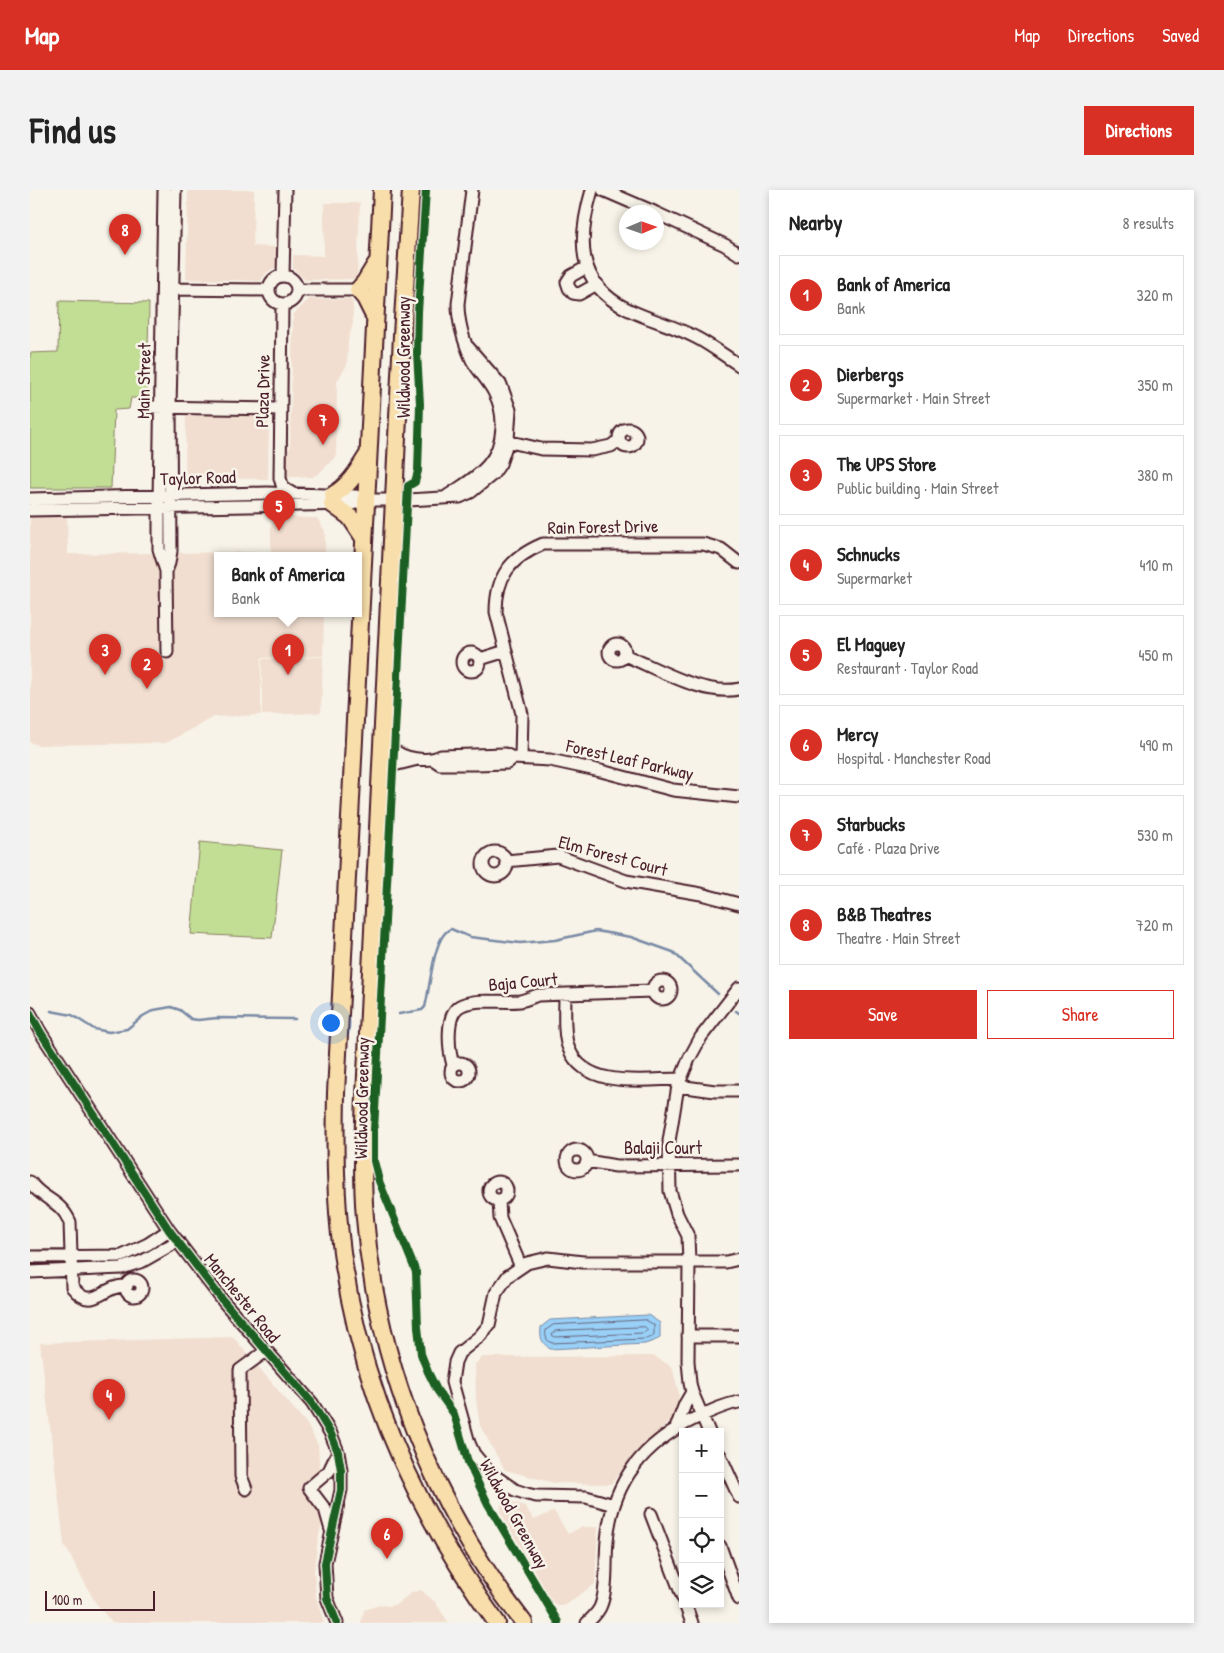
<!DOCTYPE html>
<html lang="en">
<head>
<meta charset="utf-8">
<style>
  body { margin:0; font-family:"Patrick Hand",sans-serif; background:#f2f2f2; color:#222 }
  .controls { position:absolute; right:15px; bottom:15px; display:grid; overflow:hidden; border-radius:0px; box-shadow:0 2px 8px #0003 }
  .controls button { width:45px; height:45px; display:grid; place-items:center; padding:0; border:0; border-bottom:1px solid #e0e0e0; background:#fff; color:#222; font:25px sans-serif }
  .compass { position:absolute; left:589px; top:15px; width:45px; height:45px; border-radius:50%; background:#fff; box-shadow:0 2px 8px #0003; rotate:88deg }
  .scale { position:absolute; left:15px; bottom:12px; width:110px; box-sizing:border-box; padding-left:5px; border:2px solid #4a1f2b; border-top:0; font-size:14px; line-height:18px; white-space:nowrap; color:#4a1f2b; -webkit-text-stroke:4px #f7f3e8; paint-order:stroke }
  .you { position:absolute; left:300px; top:832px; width:18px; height:18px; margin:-12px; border:4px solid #fff; border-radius:50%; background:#1a73e8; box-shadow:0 0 0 8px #1a73e833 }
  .badge { display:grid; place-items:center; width:32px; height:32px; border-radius:50%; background:#d93025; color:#fff; font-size:16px; font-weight:700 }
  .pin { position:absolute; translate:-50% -41px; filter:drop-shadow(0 1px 2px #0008) }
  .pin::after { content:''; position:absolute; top:26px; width:18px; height:15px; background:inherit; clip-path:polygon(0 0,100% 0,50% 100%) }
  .popup { position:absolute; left:184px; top:362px; width:148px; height:65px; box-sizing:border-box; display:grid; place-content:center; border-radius:0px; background:#fff; filter:drop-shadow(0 1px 4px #0005); font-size:16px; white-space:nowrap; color:#767676 }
  .popup b { font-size:19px; color:#222 }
  .popup::after { content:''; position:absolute; left:50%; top:100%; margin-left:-10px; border:10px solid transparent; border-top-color:#fff }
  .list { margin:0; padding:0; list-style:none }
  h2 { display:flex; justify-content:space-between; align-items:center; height:65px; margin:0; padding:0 20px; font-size:21px }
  h2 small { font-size:16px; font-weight:400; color:#767676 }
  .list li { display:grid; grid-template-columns:32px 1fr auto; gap:15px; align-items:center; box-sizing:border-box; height:80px; margin:0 10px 10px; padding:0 10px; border:1px solid #e0e0e0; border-radius:0px }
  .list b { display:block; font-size:19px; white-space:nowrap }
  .list p { margin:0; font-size:16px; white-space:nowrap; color:#767676 }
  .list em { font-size:16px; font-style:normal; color:#767676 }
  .actions { display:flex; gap:10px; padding:15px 20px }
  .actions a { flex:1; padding:11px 0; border:1px solid #d93025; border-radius:0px; text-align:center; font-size:18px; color:#d93025 }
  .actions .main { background:#d93025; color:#fff }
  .icon { flex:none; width:28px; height:28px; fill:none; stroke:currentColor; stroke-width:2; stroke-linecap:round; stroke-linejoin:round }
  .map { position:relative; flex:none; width:709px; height:1433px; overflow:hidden; border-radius:0px }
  header { display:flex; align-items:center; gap:30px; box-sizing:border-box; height:70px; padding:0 25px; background:#d93025; color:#fff }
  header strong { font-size:24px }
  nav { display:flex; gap:28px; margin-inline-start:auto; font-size:18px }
  .intro { display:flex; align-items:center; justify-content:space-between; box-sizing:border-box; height:120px; padding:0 30px }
  h1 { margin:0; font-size:35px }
  .button { padding:12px 22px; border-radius:0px; background:#d93025; color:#fff; font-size:18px; font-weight:700 }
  main { display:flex; gap:30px; padding:0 30px }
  aside { flex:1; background:#fff; border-radius:0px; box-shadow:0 2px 8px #0003 }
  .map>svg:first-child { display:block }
</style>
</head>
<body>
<header>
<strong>Map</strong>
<nav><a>Map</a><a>Directions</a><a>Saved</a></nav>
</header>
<div class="intro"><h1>Find us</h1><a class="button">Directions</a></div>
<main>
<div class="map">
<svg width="709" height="1433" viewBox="0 0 709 1433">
  <rect width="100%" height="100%" fill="#f7f3e8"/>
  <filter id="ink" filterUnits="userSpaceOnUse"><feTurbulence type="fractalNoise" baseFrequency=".02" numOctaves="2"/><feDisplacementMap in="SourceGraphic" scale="10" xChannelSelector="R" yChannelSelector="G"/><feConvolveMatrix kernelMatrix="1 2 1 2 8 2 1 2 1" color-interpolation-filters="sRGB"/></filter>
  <g filter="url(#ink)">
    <path fill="#f1ded0" d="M158,0h66l-1,56 23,1v20l-10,6 -5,8 -75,-2z
      M294,13h36l-3,76 -52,1 -12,-12v-13l31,1z
      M279,109h42l2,6v19l-5,16 -1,25 -10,16 -1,76 -19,18h-3v2h-29l1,-25 4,-4 3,-133z
      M156,225l83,1 -1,63 -83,-1z
      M37,325l1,39 203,-2v-35l46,1 8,13v25h-107v58h106l-1,42 -62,2v57l-48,2 -47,26 -129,2 -7,-3v-226z
      M293,467l-2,56 -59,2v-56z
      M203,1147l73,86 12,22 5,72 -6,28 -3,27 2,24 8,27h-212l-17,-21 -31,-58 -24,-201z
      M624,1166l18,11 7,26 -1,14 -8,14 -39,38 -20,25 -57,-1 -49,-13 -25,-44 -4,-26 -1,-36 8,-7z
      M471,1308l24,8 9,14 20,-9 14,23 13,-7h17l-3,57 -30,21 -6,1 -6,-3 -52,-90z
      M391,1400l14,12 14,21h-88l3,-13 16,-5 10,1 7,-2 15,-12z"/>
    <path fill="#c2de95" stroke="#867e60" d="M29,111l90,2 -2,95h-16l-2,11 -15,1 -3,78h-81v-135l28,-1z
      M170,652l82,8 -10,88 -81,-4z"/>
    <path fill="#98d0f7" stroke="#7989a5" d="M618,1125l12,8v15l-6,3 -9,3 -95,5c-9,-7 -10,-11 -9,-22l9,-7z"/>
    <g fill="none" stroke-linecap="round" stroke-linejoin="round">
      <path stroke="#69667d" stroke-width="1" d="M616,1130l8,5v9l-2,3 -7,2 -93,4c-6,-2 -7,-7 -6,-13l7,-5z
        M615,1137l3,3 -5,3 -88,4 -3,-2 3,-4 11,-1z"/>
      <path stroke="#7989a5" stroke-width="2.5" d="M21,821l21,4 22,14 15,3 18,-3 16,-13 11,-6 17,-3 9,3 11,9 7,1 19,-2 78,1
        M706,821l3,2
        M369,824l23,-4 3,-3c5,-17 8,-73 26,-78l19,8 50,6 35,-3 41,-9 35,6 42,15 45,42"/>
      <defs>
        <path id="minor" d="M134,0l-5,311v48l7,22 3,-8 2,-12 -1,-144 5,-217
          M562,0c-14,48 -17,93 35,119 22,11 48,17 70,29 15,8 28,18 42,27
          M573,0l51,22
          M626,23l69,32 14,9
          M557,77l-16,9 -4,6 2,6 4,5 6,1 18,-10
          M239 100a14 14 0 1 1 28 0a14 14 0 1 1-28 0Z
          M253,86l2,-86
          M137,99l101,1
          M267,100h61
          M252,115l-2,173 3,10 10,6
          M119,217l131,2
          M589 248a9 9 0 1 1 18 0a9 9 0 1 1-18 0Z
          M472,250l39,9 51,1 19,-4 8,-6
          M416,307c14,-10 30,-18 42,-32 17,-20 18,-51 6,-73 -6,-12 -16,-21 -22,-32 -8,-18 -14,-37 -14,-56l14,-114
          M0,309l237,-6 89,3 10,4
          M0,320l322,-6 14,-4h42l52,-3 11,-5 22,-18 7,-10 8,-24 2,-30 -9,-25 -33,-38
          M136,381l1,81
          M579 462a8 8 0 1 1 16 0a8 8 0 1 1-16 0Z
          M432 472a9 9 0 1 1 18 0a9 9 0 1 1-18 0Z
          M594,465c33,13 80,42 115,34
          M450,469l26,-8
          M352,544c3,5 6,10 9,14 12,11 36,15 50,8l64,-2 8,4 37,2 51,11 72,19 66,7
          M491,568l1,-44 -26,-102c0,-36 14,-54 47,-68h160l18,5 18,14
          M404,570l6,4h36l31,-1 6,-5
          M351,595l13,-20 24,-6
          M453 674a12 12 0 1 1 24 0a12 12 0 1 1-24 0Z
          M476,671l52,-5 68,25 75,13 38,10
          M623 800a9 9 0 1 1 18 0a9 9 0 1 1-18 0Z
          M535,806c0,15 -2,40 4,53 17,41 77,30 112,30
          M0,823l11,20 128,197 55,72 88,101 19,31 7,18 3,18v20l-16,73 2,35 10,25
          M421 882a9 9 0 1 1 18 0a9 9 0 1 1-18 0Z
          M423,875c-4,-14 -9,-53 9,-60 17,-7 39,-2 58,-4 6,-1 12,-4 18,-6l114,-4
          M648,896l37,5h24
          M537 970a10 10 0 1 1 20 0a10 10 0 1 1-20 0Z
          M557,971l29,5 123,-1
          M459 1001a9 9 0 1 1 18 0a9 9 0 1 1-18 0Z
          M0,992c12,18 30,17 40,40l2,65c22,27 30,-3 55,-1
          M469,1011l1,17 21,49
          M0,1067l92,-1 26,-12 21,-14
          M0,1082l92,-4 21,-7 35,-20
          M96 1098a8 8 0 1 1 16 0a8 8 0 1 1-16 0Z
          M658,1146h51
          M646,1238l9,-24 7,-12
          M679,1242l-17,-40 -2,-9 -2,-22 1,-99 -1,-26 -11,-22 -7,-23 -1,-50 9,-55 11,-27 12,-22 38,-49
          M690,1265l19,42
          M216,1299l-5,-13 -1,-106 26,-19
          M584,1315l-28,-8 -50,-1 -9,-2 -12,-4 -26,-18 -15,-18 -5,-11 -17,-61 3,-20 4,-9 21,-17 9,-11 7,-32 12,-17 19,-13 21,-5 35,4h143l13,-3
          M621,1324l32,84
          M301,1340l-6,-21 -16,-21 20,-17 9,-19
          M690,1356l19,53
          M655,1414l7,19
          M557,1433c5,-5 12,-11 14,-18 7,-18 4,-45 6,-64 5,-60 37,-98 89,-123 15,-7 27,-13 43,-16"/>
        <path id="highway" d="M352,0l-46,903c-1,53 -1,106 6,159 18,136 75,261 155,371
          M381,0l-9,145 -36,739c-2,48 -5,96 -1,144 12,147 69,289 159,405
          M344,126l-9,-18 -7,-8 7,-8 11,-18
          M303,305c16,-9 24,-23 34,-39
          M302,314l18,13 14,21"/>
      </defs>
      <use href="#minor" stroke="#4a1f2b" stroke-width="15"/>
      <use href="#highway" stroke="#4a1f2b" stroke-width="20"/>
      <use href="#minor" stroke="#f7f3e8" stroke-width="11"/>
      <use href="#highway" stroke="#f8deab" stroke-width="16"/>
      <defs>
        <path id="cycleway" d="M396,0l-8,122 -1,41 3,51 -2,67 -3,11 -7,4 -34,644v31l5,20 37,91 2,55 3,27 7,18 9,18 17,24 14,48 20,42 70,118
          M0,823l11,20 128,197 55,72 88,101 19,31 7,18 3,18v20l-16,73 2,35 10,25"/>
      </defs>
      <use href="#cycleway" stroke="#f7f3e8" stroke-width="11"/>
      <use href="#cycleway" stroke="#1b5e20" stroke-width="8"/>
    </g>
  </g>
  <g text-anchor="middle" stroke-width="5" stroke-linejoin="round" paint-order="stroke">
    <g font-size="18" fill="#4a1f2b" stroke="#f7f3e8">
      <text transform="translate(374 167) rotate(-90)" y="6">Wildwood Greenway</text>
      <text transform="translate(114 191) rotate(-89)" y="6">Main Street</text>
      <text transform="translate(233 201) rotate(-89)" y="6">Plaza Drive</text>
      <text transform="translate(168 288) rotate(-2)" y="6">Taylor Road</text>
      <text transform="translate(573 337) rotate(-1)" y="6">Rain Forest Drive</text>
      <text transform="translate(600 570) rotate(13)" y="6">Forest Leaf Parkway</text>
      <text transform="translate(583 666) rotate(15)" y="6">Elm Forest Court</text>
      <text transform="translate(493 792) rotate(-5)" y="6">Baja Court</text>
      <text transform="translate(332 908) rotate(-89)" y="6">Wildwood Greenway</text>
      <text x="633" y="964">Balaji Court</text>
      <text transform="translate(212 1108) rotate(51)" y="6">Manchester Road</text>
      <text transform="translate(484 1324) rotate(61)" y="6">Wildwood Greenway</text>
    </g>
  </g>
</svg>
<div class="controls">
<button>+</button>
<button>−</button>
<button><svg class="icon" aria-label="locate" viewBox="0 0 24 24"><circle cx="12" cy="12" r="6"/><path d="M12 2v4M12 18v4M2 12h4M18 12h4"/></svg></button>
<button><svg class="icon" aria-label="layers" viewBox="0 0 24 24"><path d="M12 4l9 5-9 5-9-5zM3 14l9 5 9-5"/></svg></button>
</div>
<svg class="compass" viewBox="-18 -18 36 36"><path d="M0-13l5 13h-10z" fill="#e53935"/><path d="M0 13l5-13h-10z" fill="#767676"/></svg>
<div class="scale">100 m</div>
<div class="you"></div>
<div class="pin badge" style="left:258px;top:485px">1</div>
<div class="popup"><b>Bank of America</b>Bank</div>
<div class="pin badge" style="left:117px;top:499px">2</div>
<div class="pin badge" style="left:75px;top:485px">3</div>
<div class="pin badge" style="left:79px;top:1230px">4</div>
<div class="pin badge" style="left:249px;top:341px">5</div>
<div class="pin badge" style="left:357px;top:1369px">6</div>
<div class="pin badge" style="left:293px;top:255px">7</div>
<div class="pin badge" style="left:95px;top:65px">8</div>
</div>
<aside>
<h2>Nearby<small>8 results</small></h2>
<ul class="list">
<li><span class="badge">1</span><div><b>Bank of America</b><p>Bank</p></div><em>320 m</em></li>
<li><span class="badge">2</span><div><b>Dierbergs</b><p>Supermarket · Main Street</p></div><em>350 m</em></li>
<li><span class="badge">3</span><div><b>The UPS Store</b><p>Public building · Main Street</p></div><em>380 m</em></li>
<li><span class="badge">4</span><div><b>Schnucks</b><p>Supermarket</p></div><em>410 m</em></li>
<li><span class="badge">5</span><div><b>El Maguey</b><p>Restaurant · Taylor Road</p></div><em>450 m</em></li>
<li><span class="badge">6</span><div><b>Mercy</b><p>Hospital · Manchester Road</p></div><em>490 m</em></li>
<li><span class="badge">7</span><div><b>Starbucks</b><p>Café · Plaza Drive</p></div><em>530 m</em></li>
<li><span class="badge">8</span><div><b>B&amp;B Theatres</b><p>Theatre · Main Street</p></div><em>720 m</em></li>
</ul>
<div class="actions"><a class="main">Save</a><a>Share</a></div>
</aside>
</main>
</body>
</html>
